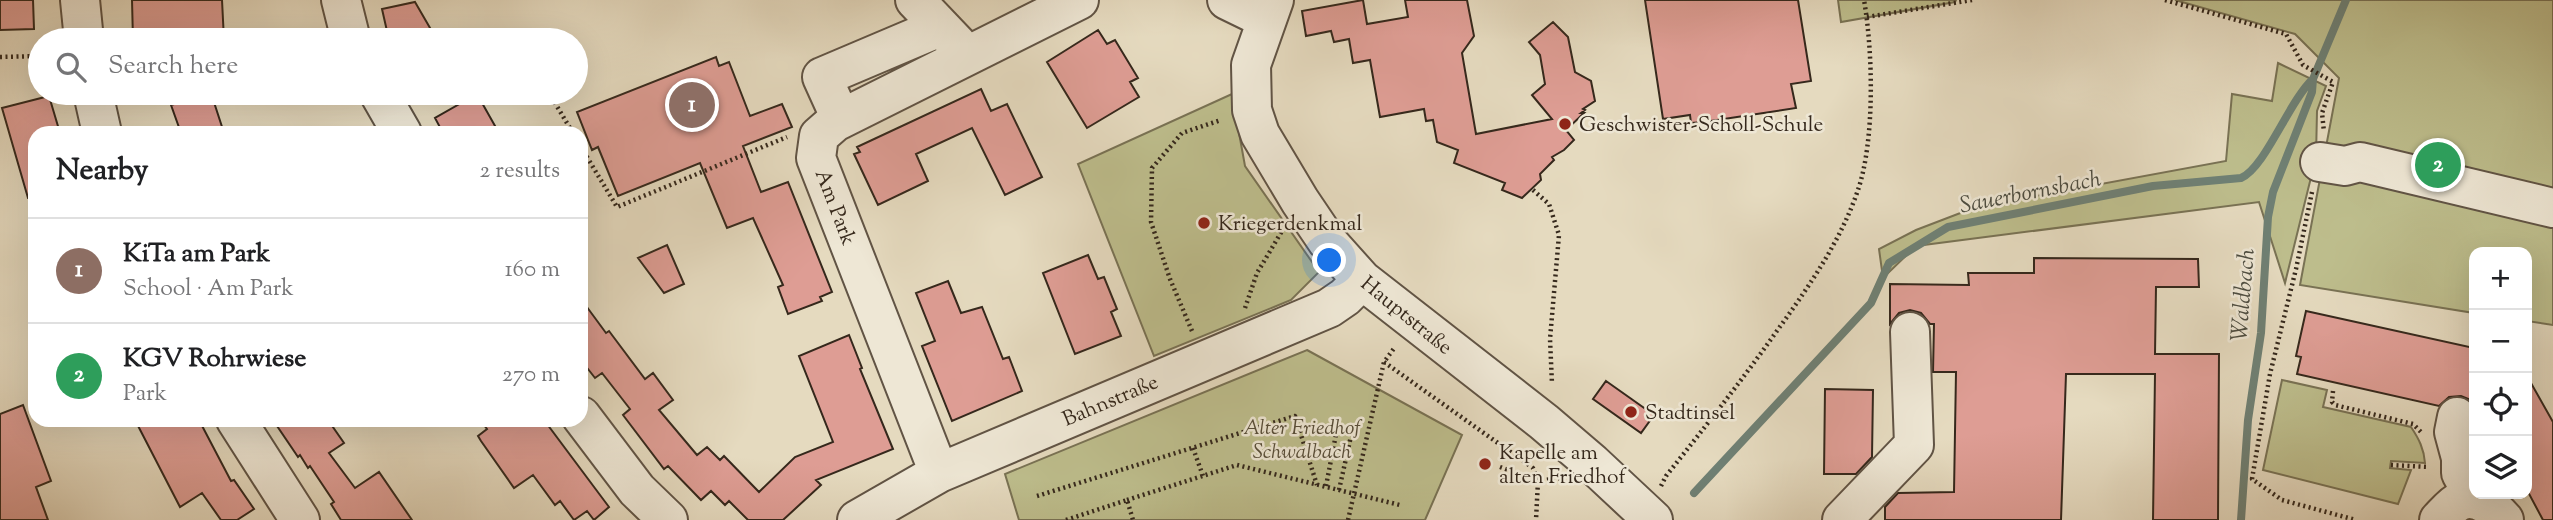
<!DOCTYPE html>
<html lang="en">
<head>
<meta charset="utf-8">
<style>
  body { margin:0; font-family:"Sorts Mill Goudy",serif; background:#f2f2f2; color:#202124 }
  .controls { position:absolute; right:21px; bottom:21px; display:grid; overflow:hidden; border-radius:14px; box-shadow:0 7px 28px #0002 }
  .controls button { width:63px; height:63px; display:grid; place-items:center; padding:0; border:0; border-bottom:2px solid #e0e0e0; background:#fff; color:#202124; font:35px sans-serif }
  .you { position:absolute; left:1330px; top:261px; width:24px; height:24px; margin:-18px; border:5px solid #fff; border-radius:50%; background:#1a73e8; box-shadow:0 0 0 10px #1a73e833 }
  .badge { display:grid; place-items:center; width:46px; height:46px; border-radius:50%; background:#ea580c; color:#fff; font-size:23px; font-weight:700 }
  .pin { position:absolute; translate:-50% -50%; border:4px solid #fff; box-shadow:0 2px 7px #0006 }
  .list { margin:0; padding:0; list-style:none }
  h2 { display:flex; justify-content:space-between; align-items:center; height:91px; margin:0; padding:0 28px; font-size:30px }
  h2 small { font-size:23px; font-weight:400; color:#757577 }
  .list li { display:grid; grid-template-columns:46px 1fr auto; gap:21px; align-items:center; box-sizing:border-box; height:105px; padding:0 28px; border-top:2px solid #e0e0e0 }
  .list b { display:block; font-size:26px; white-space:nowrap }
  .list p { margin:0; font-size:23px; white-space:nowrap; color:#757577 }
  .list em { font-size:23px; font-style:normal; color:#757577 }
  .icon { flex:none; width:38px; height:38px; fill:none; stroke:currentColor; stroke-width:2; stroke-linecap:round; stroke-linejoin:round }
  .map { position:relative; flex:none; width:2553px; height:520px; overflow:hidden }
  .search { position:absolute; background:#fff; box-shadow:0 7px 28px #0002; left:28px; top:28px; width:560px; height:77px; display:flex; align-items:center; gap:18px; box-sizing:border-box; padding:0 24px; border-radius:38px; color:#757577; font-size:26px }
  .panel { position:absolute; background:#fff; box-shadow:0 7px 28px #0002; left:28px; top:126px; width:560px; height:301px; border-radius:21px }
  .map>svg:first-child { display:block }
</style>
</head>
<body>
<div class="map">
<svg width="2553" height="520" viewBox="0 0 2553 520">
  <rect width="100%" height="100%" fill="#e5dabf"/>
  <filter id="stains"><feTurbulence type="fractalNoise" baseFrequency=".00286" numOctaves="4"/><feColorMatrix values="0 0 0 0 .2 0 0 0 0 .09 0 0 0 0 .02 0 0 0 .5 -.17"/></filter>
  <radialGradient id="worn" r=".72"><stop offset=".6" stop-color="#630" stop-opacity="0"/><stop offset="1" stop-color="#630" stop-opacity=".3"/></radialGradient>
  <path fill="#bdbd8c" stroke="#797254" stroke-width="2" d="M1838,0h118l-1,2 -114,20z
    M2175,0h378v325l-26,-4v-69h-53v61l-174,-28 39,-207 -44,-44z
    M2278,63l48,23 -9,25 -1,46 -31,126 -26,-81 -343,44 -33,32 -4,-29 37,-19 60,-23 250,-46 6,-67 40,7z
    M1232,94l13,72 74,106 -28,28 -137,56 -76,-192z
    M1307,350l155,85 -37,85h-406l-14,-46z
    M2282,380l45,10 -4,17 88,20c8,12 13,22 14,36l-34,-2 -1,7 21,2 -13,34 -135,-34z"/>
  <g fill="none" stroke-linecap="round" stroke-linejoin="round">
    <path stroke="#6f8074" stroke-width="8" d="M1694,493l177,-190 18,-40 59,-36 205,-41 88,-8c24,-10 48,-77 72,-99
      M2241,520l7,-100 13,-87 7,-116 5,-25 39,-100 1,-13 33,-79"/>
  </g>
  <path fill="#de9d94" stroke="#35281c" stroke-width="2" d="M0,0h33l1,29 -34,1z
    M132,0h90l2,40h-91z
    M1363,0l4,24 41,-7 -3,-17h62l7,36 -12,17 14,81 76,-15 -20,-24 13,-11 -5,-29 -11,-13 24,-20 15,15 7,35 16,9 4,20 -12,8 2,1 -4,3h3l-18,17 8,10 -10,10 -12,7 2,3 -14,14 1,6 -19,18 -20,-8 3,-7 -51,-20 4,-13 -21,-8 -4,-22 -7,1 -2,-12 -44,8 -10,-57 -17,3 -4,-24 -15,3 -3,-11 -25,5 -4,-25z
    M1645,0h153l13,81 -20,3 5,24 -92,14 -13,1 -1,-8 -27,4z
    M415,2l22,38h-48l-7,-31z
    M1098,30l9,14 8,-4 23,38 -8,4 9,15 -52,31 -40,-66z
    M716,57l3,9 10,-4 21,54 32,-12 10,23 -49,19 18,46 27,-10 44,110 -12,5 2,4 -34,13 -10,-27 5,-2 -30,-67 -26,10 -27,-65 -82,33 -20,-49 -6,3 -15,-38z
    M981,89l10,22 16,-7 35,73 -37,18 -33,-67 -56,26 12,27 -50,24 -24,-51 6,-2 -3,-5z
    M211,93l13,40h-43l-10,-28z
    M477,94l22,39h-56l-8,-15z
    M49,96l11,37h-25v64l-7,1 -26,-90z
    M667,245l17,39 -20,9 -26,-35z
    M1088,255l10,24 6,-2 13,32 -6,3 10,24 -46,18 -32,-81z
    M2034,258l164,1 1,28h-43l-1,67h64l-1,166h-65l2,-146h-89l-5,146h-176v-13l13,-14 56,-1 2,-120h-23l1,-48h-4l-9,-11 -11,-3 -11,3 -9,11v-40l79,1 -1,-12h66z
    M948,281l13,32 21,-6 21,52 6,-2 13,34 -70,30 -30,-75 13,-5 -19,-48z
    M581,299l25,34 3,-2 36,48 8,-6 20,27 -14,10 38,45 10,-8 13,13 4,-4 35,36 36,-35 38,-15 -34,-86 50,-21 13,33 -2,1 33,80 -77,31 5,5 -38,35h-35l-19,-19 -4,4 -14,-14 -10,9 -33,-34 -4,3 -41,-54 7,-6 -28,-36 -7,5 -14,-18z
    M2306,311l168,37v57l-3,-5 -10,-4 -12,1 -10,9 -142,-32 4,-17 -5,-1z
    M2527,376l26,46v98h-10l-16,-30z
    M1606,381l48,34 -13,18 -48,-34z
    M1825,389l48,1 -1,67 -16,17h-32z
    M23,405l28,76 -15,6 12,33h-48v-106z
    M135,420h64l32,61 3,-1 20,29 -17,11h-16l-19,-27 -22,14z
    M273,420h55l16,23 -15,10 26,35 24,-16 33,48h-71l-10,-16 3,-2 -24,-36 -2,2 -8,-13 -2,2z
    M480,420h64l65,87 -15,13 -7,-9 -13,9 -14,-19 -5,4 -22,-30 -19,13 -33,-47 -3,-5 9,-7z"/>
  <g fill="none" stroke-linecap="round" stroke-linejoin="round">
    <defs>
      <path id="minor" d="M80,0l4,40
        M341,0l10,40
        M915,0l42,44
        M1227,0l39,19
        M1274,0l-23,65 1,45 8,24 40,67 27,40 35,39 182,142 48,41 61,57
        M93,93l9,40
        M379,93l23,40
        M841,119l-19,-42 118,-50
        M2320,162l25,4 15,-4 193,46
        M581,416l56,74 31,30
        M2457,417l-3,15 7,26v15l15,27
        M236,420l64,100
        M939,473l-123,-315 3,-22 16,-14 244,-122
        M857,520l82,-47 390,-165 16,-11 17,-17
        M1842,520l72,-75 -4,-113
        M2439,520c6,-6 14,-16 21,-19 17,-7 34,7 44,19"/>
    </defs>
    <use href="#minor" stroke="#615445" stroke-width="42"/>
    <path stroke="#35281c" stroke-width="4.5" stroke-dasharray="2 3.5" stroke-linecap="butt" d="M2165,0l121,34 17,31 30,17 -11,31 2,19
      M1867,17l105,-17
      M0,57l40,-1
      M549,93l24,40
      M420,98l9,-5
      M581,147l36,60 170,-70
      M1533,190l16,14 10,31 -9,104 2,45
      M2312,192l-16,77 -26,105 -18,105 30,21 74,20
      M1245,308l12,-35 25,-42
      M1192,331l-22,-52 -19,-57 1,-54 30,-35 39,-13
      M1384,362l149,106 5,13 -2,39
      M2333,391l-1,11 3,3 78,19 8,8
      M1193,448l10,28
      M2391,465l38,2
      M1500,467l38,14 22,-3
      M1326,486l12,-62
      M1661,486l5,-10c39,-49 77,-97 113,-148 31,-43 62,-88 79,-138 17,-50 15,-138 6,-190
      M1339,490l14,-63
      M1037,496l258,-80 22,69
      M1127,500l110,-35 163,40
      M1066,520l61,-20 6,20
      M1348,520l36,-158 11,-15"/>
    <use href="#minor" stroke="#eee7d5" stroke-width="38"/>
  </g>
  <g fill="#8f2418" stroke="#eee7d5" stroke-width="2.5">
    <circle cx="1565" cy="124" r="7"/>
    <circle cx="1204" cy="223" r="7"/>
    <circle cx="1631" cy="412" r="7"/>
    <circle cx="1485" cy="464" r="7"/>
  </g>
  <g text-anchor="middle" stroke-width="5" stroke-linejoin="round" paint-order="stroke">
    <g font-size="21" fill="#35281c" stroke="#eee7d5" text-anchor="start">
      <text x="1579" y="131">Geschwister-Scholl-Schule</text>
      <text x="1218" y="230">Kriegerdenkmal</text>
      <text x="1645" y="419">Stadtinsel</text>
      <text x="1499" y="459">Kapelle am<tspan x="1499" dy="24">alten Friedhof</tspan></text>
    </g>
    <g font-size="21" fill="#35281c" stroke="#eee7d5">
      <text transform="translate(836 207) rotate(69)" y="7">Am Park</text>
      <text transform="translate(1407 315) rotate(39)" y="7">Hauptstraße</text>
      <text transform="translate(1110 400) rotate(-23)" y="7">Bahnstraße</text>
    </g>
    <g font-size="21" font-style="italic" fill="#574d38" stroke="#eee7d5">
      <text x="1302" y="434">Alter Friedhof<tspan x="1302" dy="24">Schwalbach</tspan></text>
    </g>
    <g font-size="23" font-style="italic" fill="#4d4d41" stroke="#eee7d5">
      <text transform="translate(2030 191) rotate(-11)" y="8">Sauerbornsbach</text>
      <text transform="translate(2242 295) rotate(-85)" y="8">Waldbach</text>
    </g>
  </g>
  <rect width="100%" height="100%" filter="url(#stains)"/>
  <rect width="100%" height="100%" fill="url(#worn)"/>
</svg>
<div class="controls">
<button>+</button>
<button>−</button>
<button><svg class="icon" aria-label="locate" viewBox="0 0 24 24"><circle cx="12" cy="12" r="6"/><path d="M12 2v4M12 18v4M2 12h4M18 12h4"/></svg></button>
<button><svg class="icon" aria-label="layers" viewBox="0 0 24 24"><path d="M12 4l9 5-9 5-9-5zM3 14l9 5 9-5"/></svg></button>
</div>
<div class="you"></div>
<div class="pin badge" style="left:692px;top:105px;background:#8d6e63">1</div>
<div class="pin badge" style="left:2438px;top:165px;background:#2e9e5b">2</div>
<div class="search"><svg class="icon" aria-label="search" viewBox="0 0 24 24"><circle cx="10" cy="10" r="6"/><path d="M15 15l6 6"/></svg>Search here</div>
<section class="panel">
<h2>Nearby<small>2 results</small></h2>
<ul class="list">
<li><span class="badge" style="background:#8d6e63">1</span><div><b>KiTa am Park</b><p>School · Am Park</p></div><em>160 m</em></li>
<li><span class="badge" style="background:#2e9e5b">2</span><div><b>KGV Rohrwiese</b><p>Park</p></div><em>270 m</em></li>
</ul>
</section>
</div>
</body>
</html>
